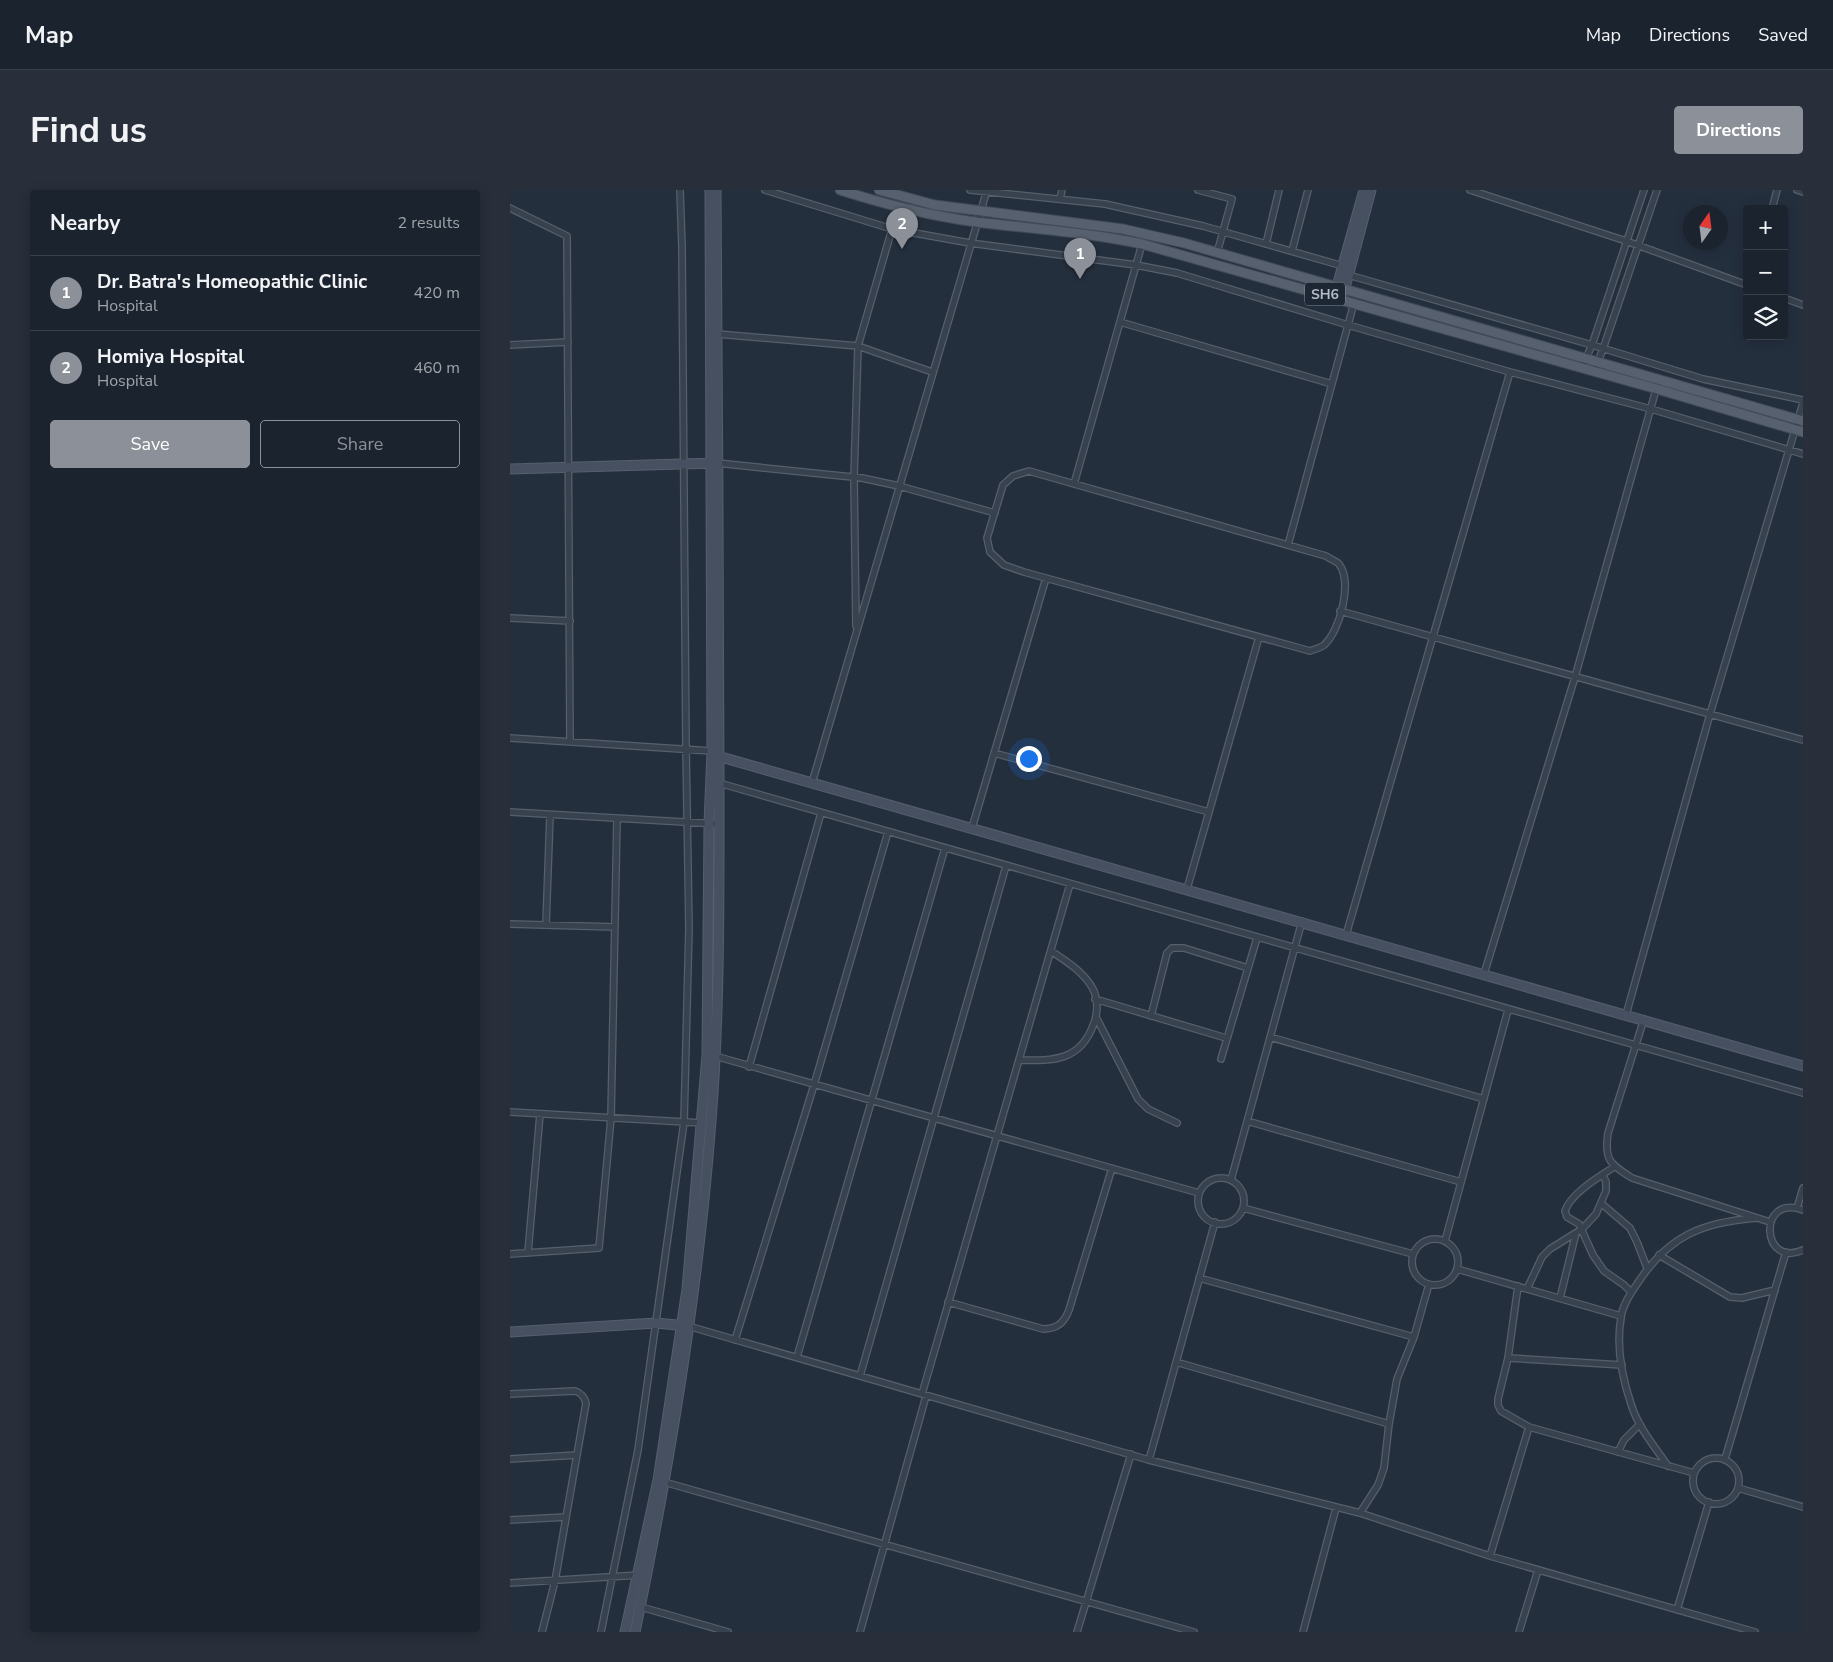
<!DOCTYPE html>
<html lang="en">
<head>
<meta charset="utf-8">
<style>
  body { margin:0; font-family:"Nunito Sans",sans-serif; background:#282f3a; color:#f1f3f6 }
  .controls { position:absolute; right:15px; top:15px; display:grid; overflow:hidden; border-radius:5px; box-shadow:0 2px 12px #0003 }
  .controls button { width:45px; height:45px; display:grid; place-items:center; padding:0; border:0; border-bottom:1px solid #39404a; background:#1b232e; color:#f1f3f6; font:25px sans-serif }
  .compass { position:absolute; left:1173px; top:15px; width:45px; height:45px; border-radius:50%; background:#1b232e; box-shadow:0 2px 12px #0003; rotate:14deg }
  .you { position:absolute; left:518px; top:568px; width:18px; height:18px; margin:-12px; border:4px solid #fff; border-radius:50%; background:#1a73e8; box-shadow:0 0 0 8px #1a73e833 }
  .badge { display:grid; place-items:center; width:32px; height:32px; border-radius:50%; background:#8c9099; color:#fff; font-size:16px; font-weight:700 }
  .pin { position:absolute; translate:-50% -41px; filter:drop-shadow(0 1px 2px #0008) }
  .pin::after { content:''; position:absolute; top:26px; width:18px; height:15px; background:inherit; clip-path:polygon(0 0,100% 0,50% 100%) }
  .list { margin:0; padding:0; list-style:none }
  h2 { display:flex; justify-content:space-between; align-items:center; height:65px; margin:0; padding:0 20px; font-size:21px }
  h2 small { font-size:16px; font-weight:400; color:#a0a4aa }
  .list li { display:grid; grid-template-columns:32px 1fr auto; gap:15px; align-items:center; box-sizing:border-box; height:75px; padding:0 20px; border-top:1px solid #39404a }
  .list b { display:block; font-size:19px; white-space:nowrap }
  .list p { margin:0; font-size:16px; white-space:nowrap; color:#a0a4aa }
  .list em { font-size:16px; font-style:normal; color:#a0a4aa }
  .actions { display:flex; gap:10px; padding:15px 20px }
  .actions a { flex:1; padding:11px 0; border:1px solid #8c9099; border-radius:5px; text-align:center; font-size:18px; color:#8c9099 }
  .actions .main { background:#8c9099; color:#fff }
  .icon { flex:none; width:28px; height:28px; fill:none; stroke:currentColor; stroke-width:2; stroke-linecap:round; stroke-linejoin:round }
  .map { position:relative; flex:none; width:1293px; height:1442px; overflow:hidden; border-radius:5px }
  header { display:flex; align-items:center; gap:30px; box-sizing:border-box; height:70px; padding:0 25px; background:#1b232e; border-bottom:1px solid #39404a }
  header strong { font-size:24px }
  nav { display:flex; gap:28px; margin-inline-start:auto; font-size:18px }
  .intro { display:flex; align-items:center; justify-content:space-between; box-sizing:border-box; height:120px; padding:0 30px }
  h1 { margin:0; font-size:35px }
  .button { padding:12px 22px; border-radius:5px; background:#8c9099; color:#fff; font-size:18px; font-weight:700 }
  main { display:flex; gap:30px; padding:0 30px }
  aside { flex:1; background:#1b232e; border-radius:5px; box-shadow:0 2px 12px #0003 }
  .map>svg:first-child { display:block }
</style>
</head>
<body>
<header>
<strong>Map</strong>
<nav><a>Map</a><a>Directions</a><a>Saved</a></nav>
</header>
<div class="intro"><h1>Find us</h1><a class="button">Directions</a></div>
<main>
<aside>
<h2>Nearby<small>2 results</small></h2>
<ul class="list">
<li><span class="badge">1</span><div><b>Dr. Batra's Homeopathic Clinic</b><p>Hospital</p></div><em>420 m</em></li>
<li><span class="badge">2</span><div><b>Homiya Hospital</b><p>Hospital</p></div><em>460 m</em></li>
</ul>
<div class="actions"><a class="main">Save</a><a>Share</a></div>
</aside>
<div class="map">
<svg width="1293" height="1442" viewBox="0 0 1293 1442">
  <rect width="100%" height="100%" fill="#242f3e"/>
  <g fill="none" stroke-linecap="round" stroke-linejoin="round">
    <defs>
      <path id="street" d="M255,0l127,39 78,14 166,22 41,8 171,52 162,47 141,37 152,45
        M460,0l135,14 98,22 140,40
        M688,0l34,9 -15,54
        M960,0l156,51 121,44
        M1287,0l6,2
        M550,9l2,-9
        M0,18l57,28 3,505
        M1262,19l5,-19
        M382,39l-34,117 74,26
        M756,54l13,-54
        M782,61l16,-61
        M835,84l247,71 111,34 100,21
        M1274,108l19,7
        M610,132l212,62
        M207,144l141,12 -4,131 2,149
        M0,155l58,-3
        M1072,177l10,-22 52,-155
        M1084,181l9,-22 54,-159
        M207,273l145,15 37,8 96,27
        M519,281l297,85c4,3 10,5 13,8 14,18 1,67 -15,81 -3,3 -10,4 -14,6l-286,-79 -20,-7 -14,-13 -3,-14 16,-53 10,-9z
        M564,294l68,-240
        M778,355l66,-242
        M830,421l463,129
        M0,428l60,3
        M0,548l202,13
        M484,563l215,59
        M209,593l1084,310
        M302,593l175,-593
        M0,622l209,12
        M462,638l74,-250
        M677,699l72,-252
        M0,734l105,3
        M36,735l4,-110
        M836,745l164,-563
        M974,784l91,-297 84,-298
        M585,809l131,39
        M1116,825l84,-301 93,-311
        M641,826l16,-63 5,-5h12l64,20
        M586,827l42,82 10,10 29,14
        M1134,829l-36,114c-4,27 2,31 24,45l138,44
        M760,847l214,62
        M205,866l484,137
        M711,869l36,-121
        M509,870c35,1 62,1 75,-37 4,-10 4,-24 -1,-34 -9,-17 -27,-28 -42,-38
        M239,877l72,-254
        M0,922l193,11
        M737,931l214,61
        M1104,977c-15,10 -43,26 -49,44l2,6 12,7 14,31 11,16 20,14 7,7
        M688 1011a23 23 0 1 1 46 0a23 23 0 1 1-46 0Z
        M721,990l71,-259
        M1092,1014l28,24 7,14 10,26
        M733,1018l170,46
        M1287,1018l6,-20
        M1293,1020c-46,-17 -42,59 0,40
        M902 1072a23 23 0 1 1 46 0a23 23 0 1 1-46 0Z
        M935,1051l63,-231
        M18,1063l12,-139
        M0,1064l89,-6 12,-130 6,-299
        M1149,1065l71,42 12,1 33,-8
        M947,1079l164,47
        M689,1088l215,59
        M1008,1096l-10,72 -10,41v6l3,6 28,16 165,46
        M1017,1099l15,-32 8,-8 32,-20 14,-15 10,-23v-9l-3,-7
        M1050,1108l16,-65
        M438,1112l95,27c14,0 21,-6 26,-19l43,-142
        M178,1136l461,134 211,53 130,43 265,76
        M225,1150l79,-255 74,-253
        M287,1167l148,-509
        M998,1168l114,7
        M666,1172l213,62
        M350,1186l146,-510
        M0,1204l65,-3c6,2 9,5 11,12l-31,178 -13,51
        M412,1204l148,-510
        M1108,1262l6,-12 16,-16
        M1183 1291a23 23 0 1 1 46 0a23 23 0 1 1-46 0Z
        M0,1269l67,-4
        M1215,1269l61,-207
        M639,1270l66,-238
        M1158,1276c-14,-20 -30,-39 -37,-62 -9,-27 -15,-58 -10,-86 1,-12 9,-24 16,-34 31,-48 65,-62 120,-66
        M154,1292l530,150
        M1228,1298l65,19
        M850,1323l18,-28 6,-17 5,-44 8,-45 17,-42 15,-53
        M0,1330l56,-3
        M980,1366l39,-129
        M0,1393l130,-8
        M131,1417l87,25
        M1167,1420l32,-108
        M91,1442l37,-182 46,-328 5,-194 -3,-180 -4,-501 -2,-57
        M350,1442l66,-236
        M567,1442l54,-178
        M793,1442l33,-124
        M1009,1442l19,-62"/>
      <path id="secondary" d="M824,107l30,-107
        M832,109l29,-109
        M0,279l205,-6
        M204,565l1089,311
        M0,1142l146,-9 31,3
        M115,1442l33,-152 29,-191 20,-234 2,-231 3,-73 -2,-561
        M125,1442c35,-168 63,-339 76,-511 9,-113 8,-228 8,-342 0,-196 -2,-393 -3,-589"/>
      <path id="primary" d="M330,0c44,14 90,26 136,32 56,7 111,10 166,22l515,145 146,43
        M369,0l56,15 188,24 61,14 619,178"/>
    </defs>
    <use href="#street" stroke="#565f6c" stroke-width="8"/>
    <use href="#secondary" stroke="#565f6c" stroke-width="11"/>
    <use href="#primary" stroke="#414a57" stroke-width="11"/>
    <use href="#street" stroke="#38414e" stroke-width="5.5"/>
    <use href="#secondary" stroke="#465061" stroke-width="9"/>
    <use href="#primary" stroke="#56606e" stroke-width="9"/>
  </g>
  <g text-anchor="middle" stroke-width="4" stroke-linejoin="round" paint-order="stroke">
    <rect fill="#1d2633" stroke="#878f9c" stroke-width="1" x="795" y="92.5" width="40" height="23" rx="4"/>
    <g font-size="14" font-weight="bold" fill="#b4bcc9">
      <text x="815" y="109">SH6</text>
    </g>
  </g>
</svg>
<div class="controls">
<button>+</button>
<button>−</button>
<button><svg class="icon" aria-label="layers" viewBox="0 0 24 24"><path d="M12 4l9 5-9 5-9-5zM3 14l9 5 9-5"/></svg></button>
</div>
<svg class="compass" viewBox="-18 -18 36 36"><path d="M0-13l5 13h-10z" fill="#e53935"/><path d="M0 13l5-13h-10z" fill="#a0a4aa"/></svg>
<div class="you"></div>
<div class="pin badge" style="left:570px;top:89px">1</div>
<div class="pin badge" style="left:392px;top:59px">2</div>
</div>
</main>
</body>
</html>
